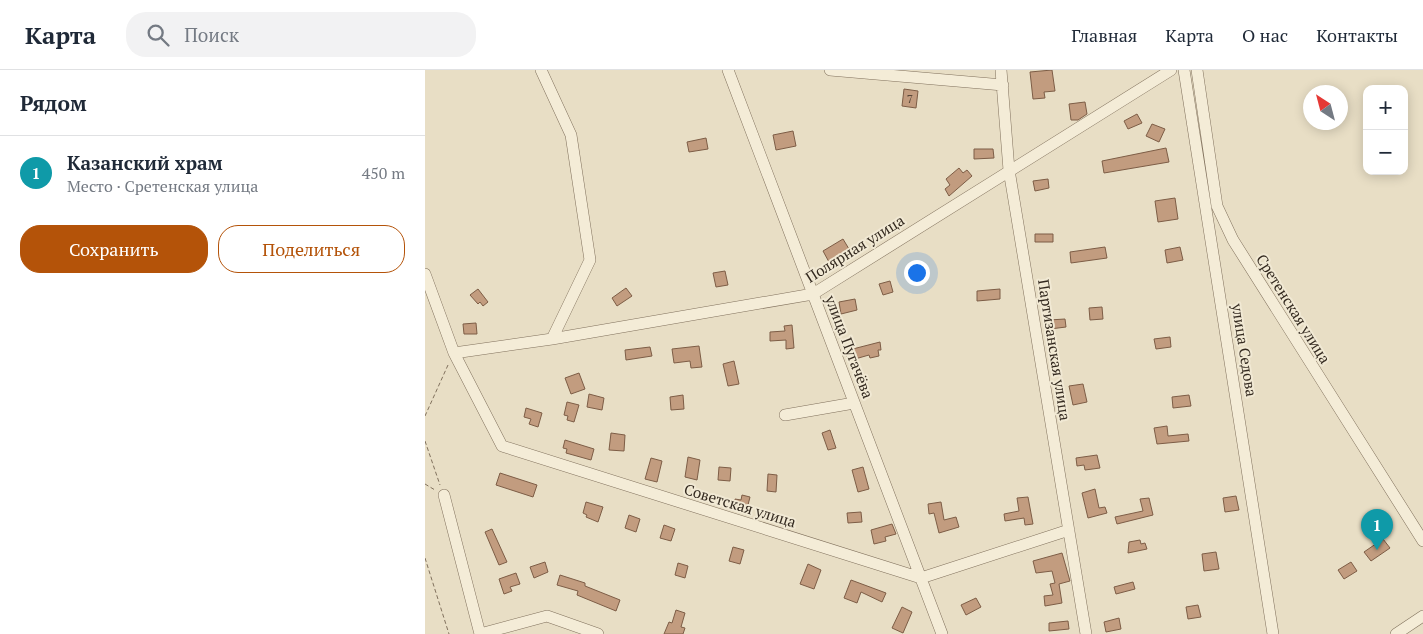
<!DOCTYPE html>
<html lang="ru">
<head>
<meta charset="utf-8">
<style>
  body { margin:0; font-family:"PT Serif",serif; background:#f2f2f3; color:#1f2937 }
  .controls { position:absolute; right:15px; top:15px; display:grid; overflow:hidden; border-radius:10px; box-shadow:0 2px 12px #0003 }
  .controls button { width:45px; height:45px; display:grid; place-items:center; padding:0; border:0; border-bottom:1px solid #e0e1e3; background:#fff; color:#1f2937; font:25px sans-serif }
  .compass { position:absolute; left:878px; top:15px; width:45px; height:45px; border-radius:50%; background:#fff; box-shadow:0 2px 12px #0003; rotate:324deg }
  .you { position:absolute; left:491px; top:202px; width:18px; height:18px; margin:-12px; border:4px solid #fff; border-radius:50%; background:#1a73e8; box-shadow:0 0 0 8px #1a73e833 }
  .badge { display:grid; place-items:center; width:32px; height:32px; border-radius:50%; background:#b45309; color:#fff; font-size:16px; font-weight:700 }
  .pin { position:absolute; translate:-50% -41px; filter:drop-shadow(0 1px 2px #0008) }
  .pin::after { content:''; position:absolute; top:26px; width:18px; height:15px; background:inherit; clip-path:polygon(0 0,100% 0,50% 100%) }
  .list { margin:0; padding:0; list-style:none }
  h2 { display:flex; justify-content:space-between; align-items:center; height:65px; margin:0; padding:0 20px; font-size:21px }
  h2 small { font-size:16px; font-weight:400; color:#747a83 }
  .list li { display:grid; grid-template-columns:32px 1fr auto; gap:15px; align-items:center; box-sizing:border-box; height:75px; padding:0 20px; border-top:1px solid #e0e1e3 }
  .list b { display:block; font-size:19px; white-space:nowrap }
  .list p { margin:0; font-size:16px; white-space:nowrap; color:#747a83 }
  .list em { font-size:16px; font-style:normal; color:#747a83 }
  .actions { display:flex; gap:10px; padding:15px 20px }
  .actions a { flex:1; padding:11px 0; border:1px solid #b45309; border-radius:20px; text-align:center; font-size:18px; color:#b45309 }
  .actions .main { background:#b45309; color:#fff }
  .icon { flex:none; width:28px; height:28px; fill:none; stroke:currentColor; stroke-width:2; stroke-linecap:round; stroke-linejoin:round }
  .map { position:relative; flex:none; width:998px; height:564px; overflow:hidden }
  header { display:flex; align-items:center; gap:30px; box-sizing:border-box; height:70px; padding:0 25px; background:#fff; border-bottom:1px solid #e0e1e3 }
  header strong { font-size:24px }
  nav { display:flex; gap:28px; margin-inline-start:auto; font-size:18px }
  .search { width:350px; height:45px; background:#f2f2f3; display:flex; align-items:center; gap:12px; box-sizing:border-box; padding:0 18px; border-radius:20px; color:#747a83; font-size:19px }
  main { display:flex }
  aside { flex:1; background:#fff }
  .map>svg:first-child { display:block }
</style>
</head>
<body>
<header>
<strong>Карта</strong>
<div class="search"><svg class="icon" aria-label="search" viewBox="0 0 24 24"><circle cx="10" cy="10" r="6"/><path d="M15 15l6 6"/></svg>Поиск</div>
<nav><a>Главная</a><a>Карта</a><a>О нас</a><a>Контакты</a></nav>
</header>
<main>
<aside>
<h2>Рядом<small></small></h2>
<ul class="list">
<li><span class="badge" style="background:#0f9aa8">1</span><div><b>Казанский храм</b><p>Место · Сретенская улица</p></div><em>450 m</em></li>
</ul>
<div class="actions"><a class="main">Сохранить</a><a>Поделиться</a></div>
</aside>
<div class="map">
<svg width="998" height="564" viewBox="0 0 998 564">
  <rect width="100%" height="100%" fill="#e8dec5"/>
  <path fill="#c29c7f" stroke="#7d5d46" d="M627,0l3,21 -11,1 1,6 -12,1 -3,-27z
    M479,19l14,2 -2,17 -14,-2z
    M660,32l2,12 -9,6h-7l-2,-16z
    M712,44l5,9 -14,6 -4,-8z
    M727,54l13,5 -6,13 -13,-6z
    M368,61l3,15 -20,4 -3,-15z
    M281,68l2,11 -19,3 -2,-10z
    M741,78l3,14 -65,11 -2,-12z
    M549,79h19l1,9 -20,1z
    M534,98l4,5 4,-3 5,6 -23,20 -4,-7 5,-4 -4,-6z
    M623,109l1,9 -14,3 -2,-10z
    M750,128l3,21 -20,3 -3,-21z
    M610,164h18v8h-18z
    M418,169l6,10 -20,13 -6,-11z
    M680,177l2,11 -36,5 -1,-11z
    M755,177l3,13 -16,3 -2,-13z
    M300,201l3,14 -12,2 -3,-14z
    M465,211l3,11 -10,3 -4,-11z
    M201,218l6,8 -15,10 -5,-8z
    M53,219l10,13 -5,4 -3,-4 -2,2 -8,-9z
    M575,219v10l-23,2v-10z
    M430,229l2,11 -16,4 -2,-12z
    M677,237l1,12 -13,1 -1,-12z
    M640,249l1,8 -16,2 -1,-9z
    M51,253l1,11h-13l-1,-10z
    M367,255l2,23 -8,1v-9l-16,1v-9l15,-1 -1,-5z
    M745,267l1,10 -15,2 -2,-10z
    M455,272l1,8h-3l1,6 -9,2 -1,-3 -21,6 -3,-10z
    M274,276l3,21 -11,1 -1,-7 -16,2 -2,-14z
    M225,277l2,9 -26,4 -1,-10z
    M309,291l5,23 -11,2 -5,-22z
    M154,303l6,16 -14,5 -6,-16z
    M658,314l4,18 -14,3 -4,-19z
    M164,324l15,4 -2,12 -15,-3z
    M258,325l1,14 -13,1 -1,-13z
    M764,325l2,11 -18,2 -1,-11z
    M142,332l12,3 -5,17 -7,-2 1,-4 -4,-1z
    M101,338l16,5 -4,14 -9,-3 2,-5 -7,-2z
    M742,356l1,10 20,-2 1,7 -32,3 -3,-16z
    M405,360l6,18 -8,2 -6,-17z
    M186,363l14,2 -1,16 -15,-1z
    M140,370l29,9 -3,11 -25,-7 1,-4 -4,-1z
    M672,385l3,13 -15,2 -1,-5 -7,1 -1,-8z
    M263,387l12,3 -3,20 -12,-3z
    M226,388l11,3 -5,21 -12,-3z
    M294,397l12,1 -1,13 -12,-1z
    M438,397l6,22 -11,3 -6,-22z
    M75,403l37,12 -4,12 -37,-12z
    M343,404l9,1 -1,17 -9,-1z
    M670,419l4,19 6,-1 2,6 -19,5 -6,-25z
    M317,425l8,2 -3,12 -14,-3 2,-7 6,1z
    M811,426l3,14 -14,2 -2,-14z
    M603,427l5,27 -8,1 -1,-7 -19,3 -1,-7 15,-3 -2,-13z
    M724,428l4,17 -36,9 -2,-7 28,-6 -3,-12z
    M161,432l17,5 -5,15 -12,-5 1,-2 -4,-2z
    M516,432l3,18 12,-3 3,10 -20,6 -5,-20 -5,1 -1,-10z
    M436,442l1,10 -14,1 -1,-10z
    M204,445l11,4 -4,13 -11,-4z
    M467,454l4,10 -11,3 1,4 -12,3 -3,-14z
    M239,455l11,4 -4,12 -11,-3z
    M67,459l15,33 -8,3 -14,-33z
    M958,469l7,9 -19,13 -7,-9z
    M715,470l1,4 4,-1 2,6 -19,4 1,-11z
    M308,477l11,3 -4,14 -11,-3z
    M791,482l3,17 -15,2 -2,-17z
    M637,483l8,28 -11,3 3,19 -17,3 -1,-10 9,-1 -3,-11 5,-1 -3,-12 -16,2 -3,-12z
    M120,492l3,10 -14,6 -4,-11z
    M926,492l6,9 -13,8 -6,-9z
    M253,493l10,3 -3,12 -10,-3z
    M383,494l13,6 -7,19 -14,-5z
    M91,503l4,11 -10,3 2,4 -8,3 -5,-15z
    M135,505l25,8v3l35,14 -4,11 -39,-16 1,-4 -21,-6z
    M426,510l35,13 -4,9 -21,-10 -4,11 -13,-5z
    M708,512l2,7 -19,5 -2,-7z
    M551,528l5,9 -15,8 -5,-10z
    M773,535l3,12 -13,2 -2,-12z
    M477,537l10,5 -9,21 -11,-5z
    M251,540l9,3 -4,14 4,1 -2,6h-19l5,-12 3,1z
    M694,548l2,11 -15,3 -2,-10z
    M643,551l1,8 -20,2v-8z"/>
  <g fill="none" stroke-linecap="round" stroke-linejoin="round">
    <defs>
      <path id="minor" d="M116,0l30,65 19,125 -38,79
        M303,0l214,564
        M405,0l173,15
        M576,0l8,100 77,464
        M759,0l89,564
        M772,0l20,136 16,34 190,301
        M0,204l29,79 48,93 419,132 148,-48
        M29,283l98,-14 261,-45 358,-224
        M360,345l69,-12
        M19,425l36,139
        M55,564l67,-18 51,18
        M971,564l27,-18"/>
    </defs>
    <use href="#minor" stroke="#81715d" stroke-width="12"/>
    <path stroke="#81715d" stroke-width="1" stroke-dasharray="4 2.5" stroke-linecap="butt" d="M0,346l23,-51
      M0,371l15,44
      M0,414l10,6
      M0,488l24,76"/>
    <use href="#minor" stroke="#f4ecd7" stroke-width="11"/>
  </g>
  <g text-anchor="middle" stroke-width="4" stroke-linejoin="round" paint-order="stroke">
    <g font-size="12" fill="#574637">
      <text x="485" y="33">7</text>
    </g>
    <g font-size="15" fill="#33291f" stroke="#f1e9d4">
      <text transform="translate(430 179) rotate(-32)" y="5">Полярная улица</text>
      <text transform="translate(868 239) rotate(58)" y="5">Сретенская улица</text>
      <text transform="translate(424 277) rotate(69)" y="5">улица Пугачёва</text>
      <text transform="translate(629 280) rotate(81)" y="5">Партизанская улица</text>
      <text transform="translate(819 280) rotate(81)" y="5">улица Седова</text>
      <text transform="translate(315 436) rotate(17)" y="5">Советская улица</text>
    </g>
  </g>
</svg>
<div class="controls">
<button>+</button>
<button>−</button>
</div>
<svg class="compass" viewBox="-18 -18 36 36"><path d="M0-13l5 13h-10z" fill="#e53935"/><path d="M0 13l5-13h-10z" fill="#747a83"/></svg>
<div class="you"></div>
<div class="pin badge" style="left:952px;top:480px;background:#0f9aa8">1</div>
</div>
</main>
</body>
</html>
